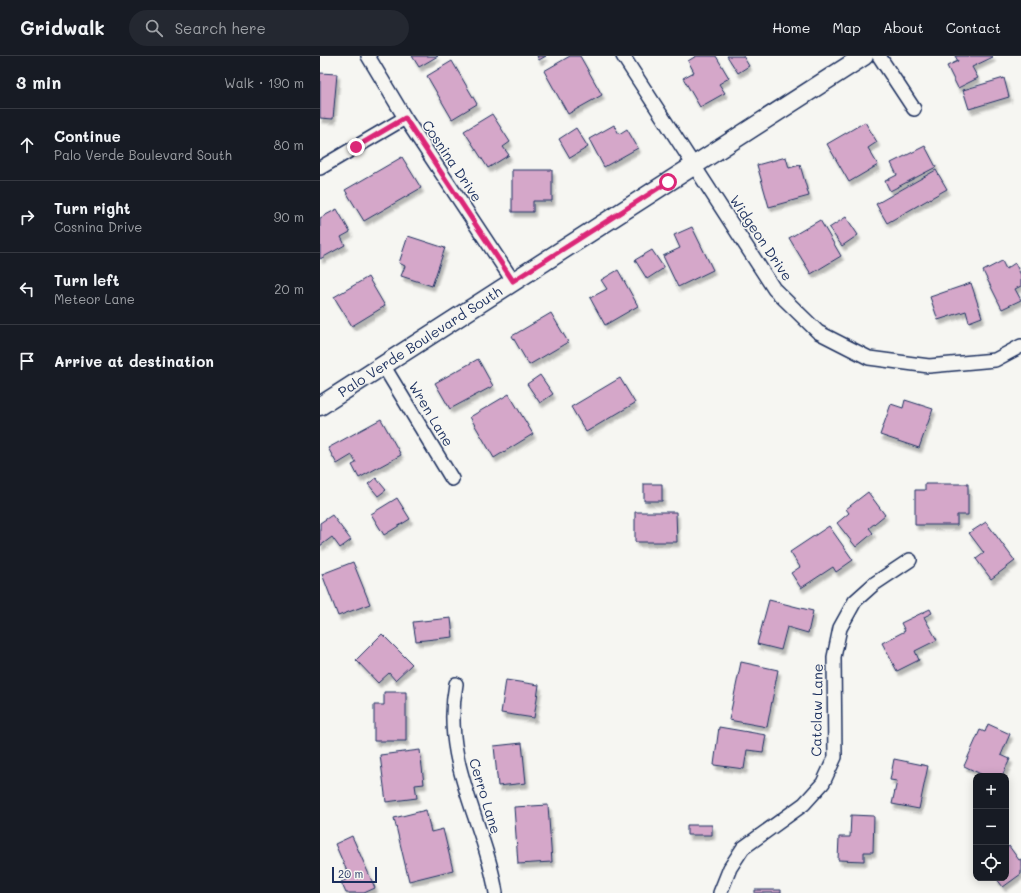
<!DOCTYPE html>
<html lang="en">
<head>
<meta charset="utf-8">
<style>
  body { margin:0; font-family:Mali,sans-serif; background:#242831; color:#f1f3f6 }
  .controls { position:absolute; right:12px; bottom:12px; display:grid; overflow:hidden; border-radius:8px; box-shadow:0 2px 10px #0003 }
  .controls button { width:36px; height:36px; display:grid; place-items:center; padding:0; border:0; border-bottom:1px solid #363941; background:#171b24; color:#f1f3f6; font:20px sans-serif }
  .scale { position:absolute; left:12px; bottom:10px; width:45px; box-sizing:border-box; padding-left:4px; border:2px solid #1b2f5e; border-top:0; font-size:11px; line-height:14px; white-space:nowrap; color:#1b2f5e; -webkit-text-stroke:3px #f6f6f2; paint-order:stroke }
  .stop { position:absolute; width:12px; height:12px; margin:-9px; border:3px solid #db2777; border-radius:50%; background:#fff }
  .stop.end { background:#db2777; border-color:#fff; box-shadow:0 1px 4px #0008 }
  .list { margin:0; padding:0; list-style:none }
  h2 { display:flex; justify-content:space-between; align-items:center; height:52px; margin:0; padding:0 16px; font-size:17px }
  h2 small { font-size:13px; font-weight:400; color:#9ea1a6 }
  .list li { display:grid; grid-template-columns:26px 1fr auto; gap:12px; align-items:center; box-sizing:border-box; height:72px; padding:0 16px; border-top:1px solid #363941 }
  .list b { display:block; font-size:15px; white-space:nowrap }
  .list p { margin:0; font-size:13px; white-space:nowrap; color:#9ea1a6 }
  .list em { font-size:13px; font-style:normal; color:#9ea1a6 }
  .icon { flex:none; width:22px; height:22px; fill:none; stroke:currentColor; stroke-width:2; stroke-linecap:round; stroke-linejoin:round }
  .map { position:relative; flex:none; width:701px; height:837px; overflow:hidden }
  header { display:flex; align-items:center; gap:24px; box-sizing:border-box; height:56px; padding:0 20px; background:#171b24; border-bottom:1px solid #363941 }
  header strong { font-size:19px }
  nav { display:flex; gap:22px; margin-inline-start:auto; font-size:14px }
  .search { width:280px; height:36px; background:#242831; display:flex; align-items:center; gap:10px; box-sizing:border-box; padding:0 14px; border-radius:22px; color:#9ea1a6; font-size:15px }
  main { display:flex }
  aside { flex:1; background:#171b24 }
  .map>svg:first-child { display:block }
</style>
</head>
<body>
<header>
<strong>Gridwalk</strong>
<div class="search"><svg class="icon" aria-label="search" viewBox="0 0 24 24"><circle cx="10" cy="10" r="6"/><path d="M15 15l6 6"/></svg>Search here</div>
<nav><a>Home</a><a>Map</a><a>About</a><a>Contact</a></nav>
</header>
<main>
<aside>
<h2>3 min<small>Walk · 190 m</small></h2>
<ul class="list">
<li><svg class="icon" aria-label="ahead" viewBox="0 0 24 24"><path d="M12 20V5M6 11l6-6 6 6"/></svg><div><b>Continue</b><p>Palo Verde Boulevard South</p></div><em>80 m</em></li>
<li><svg class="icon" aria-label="right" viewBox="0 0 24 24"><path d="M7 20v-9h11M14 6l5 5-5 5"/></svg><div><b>Turn right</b><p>Cosnina Drive</p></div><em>90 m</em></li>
<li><svg class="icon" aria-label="left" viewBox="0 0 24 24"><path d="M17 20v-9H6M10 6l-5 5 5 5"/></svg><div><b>Turn left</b><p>Meteor Lane</p></div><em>20 m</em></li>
<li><svg class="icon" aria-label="arrive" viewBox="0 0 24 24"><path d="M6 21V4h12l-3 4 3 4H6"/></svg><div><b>Arrive at destination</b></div></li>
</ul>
</aside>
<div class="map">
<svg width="701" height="837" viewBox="0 0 701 837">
  <defs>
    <filter id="shadow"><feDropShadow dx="2.5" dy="4.5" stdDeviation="1" flood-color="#0004"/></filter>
  </defs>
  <rect width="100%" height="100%" fill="#f6f6f2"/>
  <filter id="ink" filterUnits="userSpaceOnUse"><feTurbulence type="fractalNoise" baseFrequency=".025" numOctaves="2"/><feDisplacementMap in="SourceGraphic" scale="8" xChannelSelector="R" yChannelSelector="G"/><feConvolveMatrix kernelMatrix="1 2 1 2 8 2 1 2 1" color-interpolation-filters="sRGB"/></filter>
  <g filter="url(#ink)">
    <path fill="#d5a7c9" stroke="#1b2f5e" filter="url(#shadow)" d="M92,0h26l-19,11z
      M217,0h9l-7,4z
      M250,0h10l22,39 -34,19 -24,-43z
      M376,0h20l13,22 -10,6 6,9 -25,14 -17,-29 11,-6 -6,-11z
      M407,0h16l6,10 -11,7z
      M635,0h37l1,1 -21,10 6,11 -20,10 -11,-22 11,-5z
      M132,5l25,43 -25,15 -25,-43z
      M0,17l17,1 -4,45 -13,-1z
      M684,22l5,19 -40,12 -6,-19z
      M172,58l18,28 -7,5 6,8 -21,13 -24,-37z
      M545,66l12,20 -9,6 10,17 -29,17 -22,-38z
      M294,69l5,9 8,-5 11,19 -34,19 -15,-28z
      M256,72l12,19 -18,11 -11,-19z
      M605,90l11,21 -46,24 -5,-10 12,-6 -6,-12z
      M82,101l19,31 -57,33 -19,-31z
      M466,101l3,11 11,-3 9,31 -40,11 -12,-42z
      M192,114h40v31h-19v11h-21z
      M616,114l11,19 -60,34 -11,-19z
      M17,153l13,23 -9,5 4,8 -25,14v-41z
      M526,161l12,18 -16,11 -13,-18z
      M500,164l21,36 -30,18 -22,-36z
      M372,171l21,43 -35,17 -15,-31 17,-8 -6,-13z
      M88,180l37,12 -13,38 -31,-10 4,-10 -6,-3z
      M332,194l12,18 -17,11 -12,-19z
      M682,205l4,8 9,-6 6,12v11l-6,3 6,11 -19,9 -19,-38z
      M298,214l20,36 -33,19 -15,-27 17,-9 -6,-9z
      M48,221l17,29 -33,20 -18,-29z
      M651,227l11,34 -13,5 -3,-11 -28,9 -8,-23z
      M231,257l17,29 -39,23 -17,-29z
      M158,303l15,27 -43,23 -15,-26z
      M220,319l13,19 -13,9 -13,-19z
      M300,322l15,25 -49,29 -15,-25z
      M189,338l24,40 -39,24 -24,-41z
      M585,344l28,9 -14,39 -39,-13 11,-31 12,4z
      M61,363l20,36 -42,23 -7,-13 4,-2 -4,-8 -15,9 -9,-16z
      M56,422l10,12 -8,6 -10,-12z
      M324,428h18v17h-18z
      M605,428h43v31h-11v10h-42v-35h10z
      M548,436l17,23 -16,13 4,5 -17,14 -19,-24 12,-10 -3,-4z
      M77,442l13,21 -26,16 -13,-21z
      M315,456h41l1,30h-42z
      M12,459l19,25 -11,8 -8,-11 -12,9v-23z
      M666,466l29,39 -24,18 -15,-20 8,-6 -15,-20z
      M509,470l24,34 -17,12 -3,-5 -32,21 -10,-15 9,-6 -10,-15z
      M33,506l17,42 -32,12 -16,-42z
      M449,544l44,11 -5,22 -21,-6 -6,23 -24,-6z
      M610,553l2,4 -8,4 13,23 -22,11 4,9 -22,11 -15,-28 23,-12 -4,-8z
      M131,562l2,19 -37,4 -3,-19z
      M62,578l30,30 -17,16 -6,-7 -11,10 -22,-23z
      M421,606l37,8 -11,57 -38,-7z
      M186,624l33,5 -5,33 -33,-5z
      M64,636h22v49h-32v-36h10z
      M668,668l22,10 -9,21 9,4 -8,17h-17l-21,-10 16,-36 5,2z
      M399,671l47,8 -3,17 -16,-2 -3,19 -30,-4z
      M202,687l4,40 -28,3 -4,-40z
      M100,694l4,34 -9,1 2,13 -31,4 -6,-47z
      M574,703l34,7 -9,43 -27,-5 5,-23 -7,-1z
      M228,749l4,57 -34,2 -4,-57z
      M106,754l5,22 12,-3 10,41 -44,11 -15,-63z
      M531,759l23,1 -1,36h-9v9l-26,-1 1,-23h11z
      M367,769h25v10h-25z
      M32,780l23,52 -11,5h-18l-5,-11 9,-4 -15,-34z
      M689,790l10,14 2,-1v15l-18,13 -7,-9h10v-29z
      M435,834h26v3h-26z"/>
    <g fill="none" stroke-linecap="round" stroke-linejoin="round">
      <defs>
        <path id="street" d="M48,0l37,62 108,163
          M303,0l151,233 44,43 51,26 60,8 66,-6 26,-14
          M559,0l35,53
          M0,112l85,-50
          M63,309l69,114
          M136,628c-15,78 28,135 40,209
          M400,837l10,-25 13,-20 61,-44 19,-21 12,-26 -1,-100 6,-29 15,-27 19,-17 36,-24"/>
        <g id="secondary">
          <path id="s1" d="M0,350l544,-350"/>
        </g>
      </defs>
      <use href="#street" stroke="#1b2f5e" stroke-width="16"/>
      <use href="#secondary" stroke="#1b2f5e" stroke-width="21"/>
      <use href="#street" stroke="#f6f6f2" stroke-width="13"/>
      <use href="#secondary" stroke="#f6f6f2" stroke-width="18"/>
    </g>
  </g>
  <g fill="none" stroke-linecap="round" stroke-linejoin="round" filter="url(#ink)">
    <path stroke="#db2777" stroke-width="5" d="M36,91l49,-29 108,163 155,-99"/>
  </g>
  <g text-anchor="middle" stroke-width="3" stroke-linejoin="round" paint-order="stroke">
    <g font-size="14" fill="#1b2f5e" stroke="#f6f6f2">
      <text transform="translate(132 105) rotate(56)" y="5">Cosnina Drive</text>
      <text transform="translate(441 182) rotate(56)" y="5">Widgeon Drive</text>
      <text dy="5" stroke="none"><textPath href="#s1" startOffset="119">Palo Verde Boulevard South</textPath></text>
      <text transform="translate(111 358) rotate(59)" y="5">Wren Lane</text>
      <text transform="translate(497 654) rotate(-89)" y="5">Catclaw Lane</text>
      <text transform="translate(165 740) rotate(73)" y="5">Cerro Lane</text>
    </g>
  </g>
</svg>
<div class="controls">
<button>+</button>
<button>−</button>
<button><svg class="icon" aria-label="locate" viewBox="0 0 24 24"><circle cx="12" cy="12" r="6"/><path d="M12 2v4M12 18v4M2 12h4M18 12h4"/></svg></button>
</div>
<div class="scale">20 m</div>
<div class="stop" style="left:348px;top:126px"></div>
<div class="stop end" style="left:36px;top:91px"></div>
</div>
</main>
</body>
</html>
